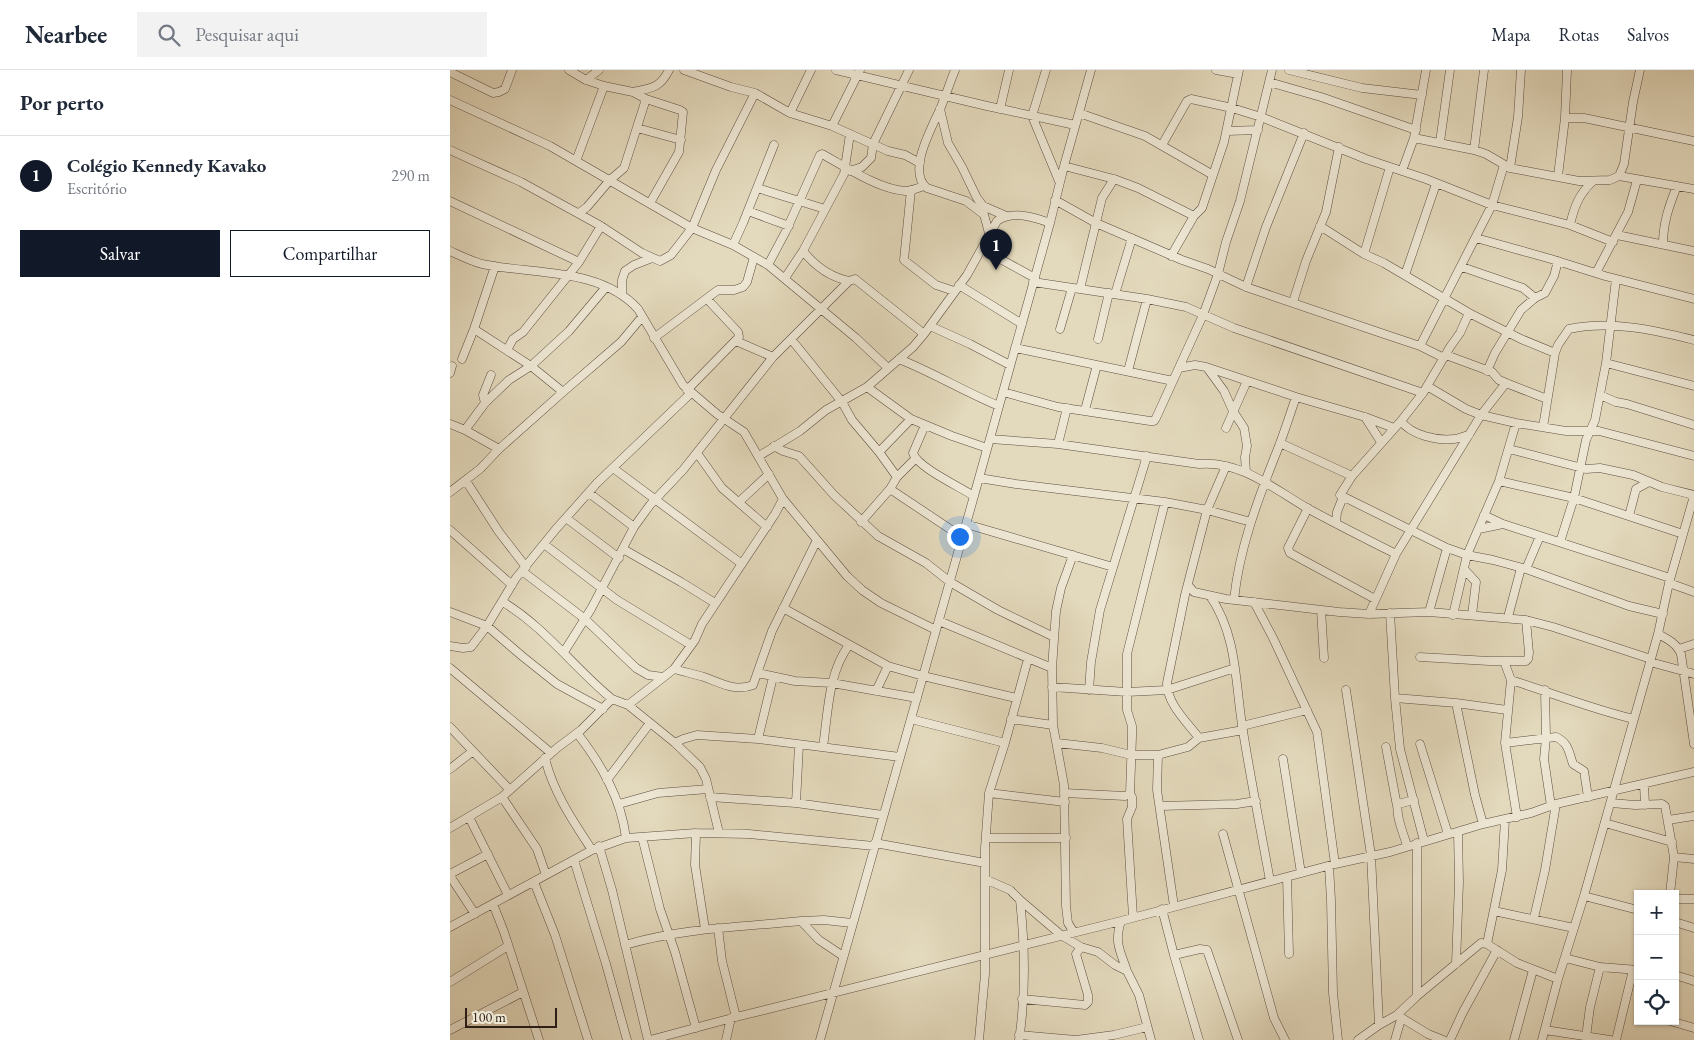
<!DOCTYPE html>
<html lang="pt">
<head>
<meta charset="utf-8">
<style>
  body { margin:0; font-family:"EB Garamond",serif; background:#f2f2f3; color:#1f2937 }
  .controls { position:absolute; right:15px; bottom:15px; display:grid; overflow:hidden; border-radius:0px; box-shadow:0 1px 4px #0004 }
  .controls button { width:45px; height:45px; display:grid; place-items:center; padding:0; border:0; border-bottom:1px solid #e0e1e3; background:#fff; color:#1f2937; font:25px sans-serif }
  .scale { position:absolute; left:15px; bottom:12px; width:92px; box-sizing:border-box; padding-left:5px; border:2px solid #301f17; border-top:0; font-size:14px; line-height:18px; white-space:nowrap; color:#301f17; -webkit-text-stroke:4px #ede6d3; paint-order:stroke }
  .you { position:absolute; left:509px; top:466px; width:18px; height:18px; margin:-12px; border:4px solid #fff; border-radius:50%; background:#1a73e8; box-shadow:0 0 0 8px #1a73e833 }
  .badge { display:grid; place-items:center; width:32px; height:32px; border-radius:50%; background:#111827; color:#fff; font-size:16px; font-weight:700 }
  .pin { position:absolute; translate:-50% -41px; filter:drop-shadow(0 1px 2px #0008) }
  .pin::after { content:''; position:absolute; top:26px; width:18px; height:15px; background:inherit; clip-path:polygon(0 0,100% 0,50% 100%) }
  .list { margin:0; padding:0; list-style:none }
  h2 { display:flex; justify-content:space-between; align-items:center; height:65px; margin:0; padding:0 20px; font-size:21px }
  h2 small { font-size:16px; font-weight:400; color:#747a83 }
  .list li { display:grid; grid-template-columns:32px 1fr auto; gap:15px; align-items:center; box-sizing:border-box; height:80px; padding:0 20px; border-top:1px solid #e0e1e3 }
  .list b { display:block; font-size:19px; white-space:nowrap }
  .list p { margin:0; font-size:16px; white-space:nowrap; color:#747a83 }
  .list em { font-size:16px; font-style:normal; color:#747a83 }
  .actions { display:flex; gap:10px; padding:15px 20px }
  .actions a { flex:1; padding:11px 0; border:1px solid #111827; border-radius:0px; text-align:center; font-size:18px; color:#111827 }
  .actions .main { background:#111827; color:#fff }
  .icon { flex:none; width:28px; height:28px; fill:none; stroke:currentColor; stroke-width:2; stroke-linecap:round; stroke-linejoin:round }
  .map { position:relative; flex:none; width:1244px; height:970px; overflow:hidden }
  header { display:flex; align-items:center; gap:30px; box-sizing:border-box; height:70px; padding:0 25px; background:#fff; border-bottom:1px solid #e0e1e3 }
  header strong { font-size:24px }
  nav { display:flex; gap:28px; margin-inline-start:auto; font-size:18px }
  .search { width:350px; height:45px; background:#f2f2f3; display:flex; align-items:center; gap:12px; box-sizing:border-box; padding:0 18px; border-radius:0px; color:#747a83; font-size:19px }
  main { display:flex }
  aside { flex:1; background:#fff }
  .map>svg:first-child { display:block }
</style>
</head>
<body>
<header>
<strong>Nearbee</strong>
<div class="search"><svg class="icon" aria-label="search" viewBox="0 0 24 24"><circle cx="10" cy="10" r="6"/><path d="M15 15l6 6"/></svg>Pesquisar aqui</div>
<nav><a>Mapa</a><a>Rotas</a><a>Salvos</a></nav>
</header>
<main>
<aside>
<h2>Por perto<small></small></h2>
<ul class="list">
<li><span class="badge">1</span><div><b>Colégio Kennedy Kavako</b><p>Escritório</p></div><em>290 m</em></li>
</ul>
<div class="actions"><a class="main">Salvar</a><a>Compartilhar</a></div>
</aside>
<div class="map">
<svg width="1244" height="970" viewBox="0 0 1244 970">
  <rect width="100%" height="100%" fill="#e3d9bc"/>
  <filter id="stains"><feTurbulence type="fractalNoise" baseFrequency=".004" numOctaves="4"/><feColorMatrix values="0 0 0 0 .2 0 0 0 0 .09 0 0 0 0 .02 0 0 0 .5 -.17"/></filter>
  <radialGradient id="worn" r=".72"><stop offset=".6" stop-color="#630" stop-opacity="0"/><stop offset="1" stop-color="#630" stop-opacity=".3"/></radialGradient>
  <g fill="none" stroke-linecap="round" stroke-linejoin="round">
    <defs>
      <path id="minor" d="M119,0l17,10 18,6 29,6 13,7 34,11 3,2 -4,40 -29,51
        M234,0l47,17 24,6 35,20 42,13 56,25 17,4 15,8
        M386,0l151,36 88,19
        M505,0c-5,12 -9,25 -14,37 -8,19 -35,64 -14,81l39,13 17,13
        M596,0l-14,46 27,65
        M766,0l22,4
        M839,0l73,18 60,7
        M0,2l43,21 6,-1 6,-3 7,-19
        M136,10l13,-10
        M819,12l52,15 95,33
        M183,22c19,-4 27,-4 36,-22
        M0,30l100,46 142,82 41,17 35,20 88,73 32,30
        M490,39l8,34 14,24 15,31 6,8 23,10
        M550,39l9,-39
        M340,43l21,-43
        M629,43l66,23 68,39
        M1115,48h19l110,23
        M382,56l28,-56
        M187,58l44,12
        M777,61l31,-1
        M964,68l60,12 12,4 24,14 69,13 31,-1 9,-4 75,13
        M990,72l10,-72
        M712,75l25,-44 4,-2 41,9 29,9 105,42 60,20 66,26 78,20 43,17
        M0,80l71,32 80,44 41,27 18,8 11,-6 21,-27 24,-58 39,-77
        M1024,80l10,-80
        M126,91l28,-75
        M614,96l50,13 24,9 56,28
        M1060,98l8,-51 3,-47
        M400,101l12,-4 9,-9 2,-14 36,-74
        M952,101l12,-33 12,-68
        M1108,106l7,-58 2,-48
        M1169,106l5,-12 9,-62 7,-32
        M307,118l68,21
        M461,120l-7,70 32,25 18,6
        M605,130l41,23 86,37 26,9 38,18 141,48 33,11 24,12
        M0,131l129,61
        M298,141l41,15
        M533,141l6,22
        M129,143l8,-6 23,-27 14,-12 22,-69
        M1120,155c4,-18 9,-31 23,-44
        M870,156l44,28 20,9 85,50 52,26 34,14
        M1167,165l77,16
        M1026,168l75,21 54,17 89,23
        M1213,174c0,-21 6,-38 14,-58
        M283,175l10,-22 31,-78
        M532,179l53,29
        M0,181c11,5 21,10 32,13 51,11 118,3 156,45l45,76 34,29 27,18 39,67 64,77 15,14 19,13 55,27
        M353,181c12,15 27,26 46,30
        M914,184l26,-87
        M721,186l23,-40 8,-8 22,-66 15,-72
        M318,195l18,-34 34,-76 2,-1c24,13 56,35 83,37 6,0 13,-3 19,-5
        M45,196l-21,63 57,37 32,26
        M1012,197l61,21 12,10
        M1146,203l32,-61 9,-32
        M955,205l31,-91
        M335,208l18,-27 41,-77 6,-40
        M583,212l114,17 39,8 48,21 189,65
        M509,215l63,39
        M796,217l20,-60 38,-94
        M630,219l22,-91 12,-19
        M665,224l17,-56
        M172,225v-15l3,-9 9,-6 18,-7
        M843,232l13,-41 20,-49 13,-65
        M1019,243l-9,20 -10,14 -27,46 -22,28 -49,55 -12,19 107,53 20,7 26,5 33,9 103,37 34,8
        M480,256l40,18 40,21
        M610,259l12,-41
        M204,268l64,-48h16l9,-3 4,-5 7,-25
        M341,269l51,63 10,18 27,32 18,25 -7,12 -29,33
        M648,269l11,-46
        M286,271l37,16
        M970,276l72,-141 12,-40
        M565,278l158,33
        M57,280l6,-11 10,-7 56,-70 22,-36
        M12,289l12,-30
        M449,289c35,14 66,33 100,47
        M1156,293l88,23
        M729,298l16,-3 11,2 90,30 69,20 29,11
        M758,299l16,22 9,20 11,17 3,18 -2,11 1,15
        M678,301l19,-72
        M1037,301l8,-18 26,-43 14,-12 10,-5 9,-17 4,-15
        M0,303l2,-7
        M1056,313l41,16
        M977,316l39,23 15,6 35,8 50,8h33l95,25
        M417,317l44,32 41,17 35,12
        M237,320l52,-53 -1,-5 -31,-33
        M553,322l55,15 92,14h4l2,-3 47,-103 15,-41 8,-32 14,-41 32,-131
        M1150,325l16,7 11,2 67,21
        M35,333l-2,-8 8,-20
        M635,340l12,-45
        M915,347l16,25
        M951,351c10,14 36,20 53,18 5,0 10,-3 15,-4
        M0,354l15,6 34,19
        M475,355l-12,28c4,14 47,34 61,43
        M1093,357l12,-74 3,-8 11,-16c41,-9 85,1 125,11
        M776,358l21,-47
        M15,360l20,-27 24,-23 22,-14 38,-35 37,-44
        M540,369l68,5 141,20c41,-4 75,25 108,44 29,16 59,31 89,46
        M830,373l72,33
        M608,374l9,-36
        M324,376l9,5 16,5 35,39 44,41 48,27 24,19 48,28 56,27
        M1059,379l77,20 14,-1 33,7 29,12 32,8
        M429,382l32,-33
        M247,383l25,35 45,39
        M309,386l41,-25 26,-21 41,-23 46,-40 11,-13 43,-59 30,-54c15,-11 37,-4 53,2
        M163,398l129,96
        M447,407l18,-18
        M529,408l37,6 149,18 42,8 44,12
        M16,411l33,51 27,35
        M1049,411l75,17 109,36
        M440,419l72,48
        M0,422l30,-23 19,-20 64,-57 58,-50 21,-25
        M139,423l45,34
        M289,432l30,-28
        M858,438l-20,40 2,5 85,46
        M1034,445l19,9 167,54
        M1179,446l7,-27 13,-7
        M116,448l53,40
        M886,453l1,-11 6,-15
        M516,454l147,43
        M1029,459l24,-5
        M0,460l62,55
        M1110,472l14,-44 12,-58 9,-20 11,-57 10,-84
        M94,474l73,56 74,45
        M173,479l58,33 34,21
        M623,485l-12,33 -5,23 -4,57 1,57 11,60 2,121 2,17 5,8
        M1014,499l12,13 -4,33
        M1076,499l14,-33
        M72,501l63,48 51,49 12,7 15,2
        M1219,513l25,9
        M738,515l6,7 32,7 113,13 30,2 60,-2 97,8 27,7 98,32
        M760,526c28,40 25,89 33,135 8,50 18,100 27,150
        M784,530c5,-50 23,-98 41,-144 8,-19 14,-39 21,-59
        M53,532c44,27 70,65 109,97
        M804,532l19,36 44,94 18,132
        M333,538l105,58 35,10 93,22
        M871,540l3,48
        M0,542l37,14 35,30 35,28 46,25
        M979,542l18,-64
        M940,543l5,85 5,51 24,92
        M919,544l27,-60 85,-139 25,-32 -7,-3 -7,-8 -46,-17
        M1003,545l14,-60 32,-74 17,-58
        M1058,547l13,-49
        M489,551l113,47
        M1208,564c10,5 19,10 23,20l13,90
        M0,576l13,2 8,-1 16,-21 29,-48 40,-49 41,-46 94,-90
        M1229,579l15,-5
        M114,582l27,-43 43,-82 16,-22 33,-35 90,-113 76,-76 6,-2 69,55
        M970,587l69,4h37l2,-2 1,-6 -3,-33
        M1054,591l7,19 -6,63 12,74
        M1200,592l44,12
        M0,598l101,85
        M224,599c10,3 20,5 30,8 17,6 31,15 49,8l19,-54 45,-91
        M308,603l37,8 37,2 85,15
        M1061,610c41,13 81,29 123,39
        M602,617l75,5 40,-2 68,-22
        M639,620l2,-28 9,-52 47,-154
        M896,620l25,165 8,170
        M1095,620l1,48 -2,21 7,47
        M426,621l12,-25
        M945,628l61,5 51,7
        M1006,633l19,92 8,29
        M178,635l46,-36 21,-29 7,-16 73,-110 8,-15
        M461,649l94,24
        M561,649l42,6
        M792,656l65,-16
        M0,657l60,63
        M127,663c24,31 44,65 49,105
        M749,668c-12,-16 -32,-34 -32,-55l18,-88 22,-85 19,-44
        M308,669l15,-62
        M225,673l8,-4 14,-4 61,4 142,18
        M607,673l45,5 29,7h27l30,-8 11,-9 44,-8
        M1055,673l51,-6c13,6 13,16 17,27l11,7 4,26
        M970,674l28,90
        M373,677c5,-34 5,-74 26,-102
        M936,677l11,59
        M708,685l-1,35 17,116
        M95,688c8,34 28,63 47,92
        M833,689l18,114
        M0,699l23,-18
        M157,710l43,-57
        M1194,714l1,21
        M539,723l76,9
        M614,723l61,3 5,-2 2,-58v-10l-5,-16v-56l38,-152
        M680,724l2,3v10l-5,12 6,98
        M52,727l35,52 9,26
        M260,727l86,6 87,12
        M346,733l3,-58
        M1161,733l24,2 27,-1 3,2 9,51 -4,37
        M169,734l39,-11 50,-4
        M710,736l77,-2 19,-3
        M19,747l39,78
        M1218,750l26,-4
        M1155,753l67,19
        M0,758l52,-31 55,-49 24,-18 31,-31 16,6 47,38 25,24 6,12 13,54
        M246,763l-1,32 10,64
        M773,764l51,184 11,22
        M192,767l18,72 15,43 21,76
        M536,768h80
        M425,773l110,20
        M967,773v153
        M149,776l13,44 36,150
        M957,776c-3,-12 -12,-30 -9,-42l16,-4
        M1224,787l20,2
        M124,790l32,104 21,76
        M879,796l2,34 2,93 5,47
        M0,804l38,-20
        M0,806l25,38
        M837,807l2,77
        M535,809l25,11 10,10 41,35 20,12 17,5 17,13 12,6 12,24 12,45
        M84,812l21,53 33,105
        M1134,826l54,14
        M1225,829h19
        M43,834l11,28 35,108
        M712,839l12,46 26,-6 7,1 31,90
        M1044,841l80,17
        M1084,848l11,-48 11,-66
        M351,851l23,-1 28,3
        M671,851c-7,22 -1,29 6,50
        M1225,852l19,6
        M0,857l142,-77 34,-12 70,-5 53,1 125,12
        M268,858l4,33 14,56
        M1037,874l15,-74 3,-50
        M175,875c58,-17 116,-18 176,-24l18,19 24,16
        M724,885l25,85
        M1115,888l35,9 38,3
        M1006,894l3,-82 -1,-50
        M1225,905l19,6
        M0,912l58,-36
        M572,929l63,6 3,-3v-7l-12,-41 5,-7
        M947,945l31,19 15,6
        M1220,951l24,7
        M0,960l73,-38
        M1095,960l65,10
        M569,965l57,5 38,-5 33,-8
        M1136,967l4,-30 10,-40
        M200,970l86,-23 385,-96 214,-57 55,-12 93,-28 48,-11 25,-9 138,-32
        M276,970l5,-22
        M370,970l154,-544 76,-273 14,-57 27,-96
        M529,970l6,-66v-126l4,-55 16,-50 23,-84
        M569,970c7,-46 6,-94 1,-140
        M908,970l21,-15 18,-10 20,-19 64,-53 6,1 30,19 41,16
        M945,970l6,-21
        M1000,970l13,-28 34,-62
        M1064,970l19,-70
        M1092,970l16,-61 26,-83 74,-262 11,-51 25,-87
        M1166,970l17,-70"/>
    </defs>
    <use href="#minor" stroke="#5d4e40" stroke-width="9"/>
    <use href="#minor" stroke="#ede6d3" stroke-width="8"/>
  </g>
  <rect width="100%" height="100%" filter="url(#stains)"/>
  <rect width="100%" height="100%" fill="url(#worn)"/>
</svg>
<div class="controls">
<button>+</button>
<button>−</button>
<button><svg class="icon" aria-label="locate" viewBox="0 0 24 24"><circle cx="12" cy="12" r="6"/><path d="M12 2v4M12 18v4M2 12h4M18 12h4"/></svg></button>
</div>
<div class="scale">100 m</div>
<div class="you"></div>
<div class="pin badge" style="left:546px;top:200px">1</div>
</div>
</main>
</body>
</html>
